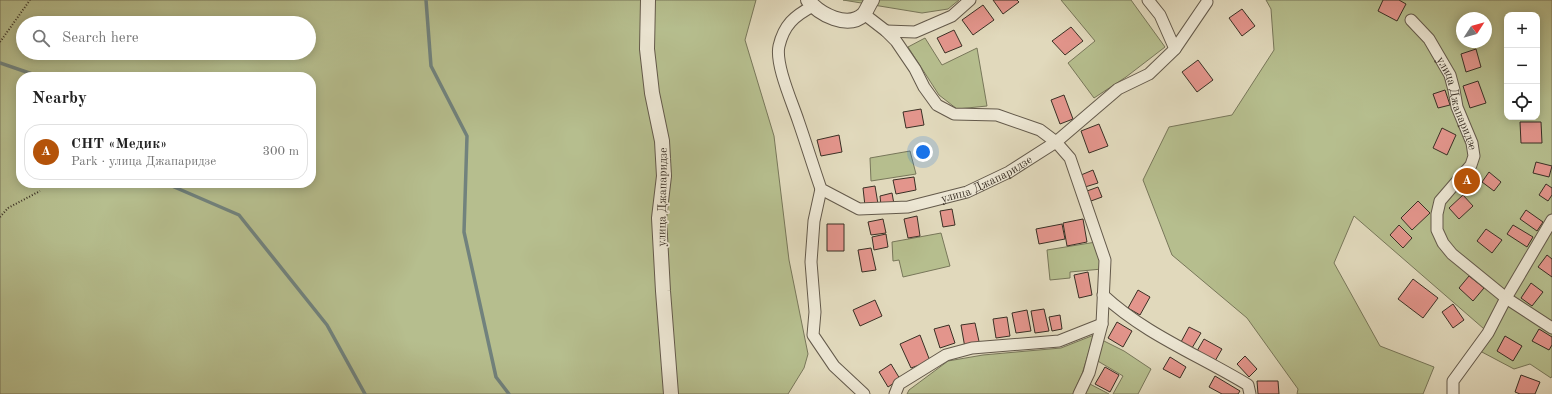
<!DOCTYPE html>
<html lang="en">
<head>
<meta charset="utf-8">
<style>
  body { margin:0; font-family:"Old Standard TT",serif; background:#f6f6f6; color:#222 }
  .controls { position:absolute; right:12px; top:12px; display:grid; overflow:hidden; border-radius:8px; box-shadow:0 2px 10px #0003 }
  .controls button { width:36px; height:36px; display:grid; place-items:center; padding:0; border:0; border-bottom:1px solid #e0e0e0; background:#fff; color:#222; font:20px sans-serif }
  .compass { position:absolute; left:1456px; top:12px; width:36px; height:36px; border-radius:50%; background:#fff; box-shadow:0 2px 10px #0003; rotate:54deg }
  .you { position:absolute; left:923px; top:152px; width:14px; height:14px; margin:-10px; border:3px solid #fff; border-radius:50%; background:#1a73e8; box-shadow:0 0 0 6px #1a73e833 }
  .badge { display:grid; place-items:center; width:26px; height:26px; border-radius:50%; background:#b45309; color:#fff; font-size:13px; font-weight:700 }
  .pin { position:absolute; translate:-50% -50%; border:2px solid #fff; box-shadow:0 1px 4px #0006 }
  .list { margin:0; padding:0; list-style:none }
  h2 { display:flex; justify-content:space-between; align-items:center; height:52px; margin:0; padding:0 16px; font-size:17px }
  h2 small { font-size:13px; font-weight:400; color:#767676 }
  .list li { display:grid; grid-template-columns:26px 1fr auto; gap:12px; align-items:center; box-sizing:border-box; height:56px; margin:0 8px 8px; padding:0 8px; border:1px solid #e0e0e0; border-radius:16px }
  .list b { display:block; font-size:15px; white-space:nowrap }
  .list p { margin:0; font-size:13px; white-space:nowrap; color:#767676 }
  .list em { font-size:13px; font-style:normal; color:#767676 }
  .icon { flex:none; width:22px; height:22px; fill:none; stroke:currentColor; stroke-width:2; stroke-linecap:round; stroke-linejoin:round }
  .map { position:relative; flex:none; width:1552px; height:394px; overflow:hidden }
  .search { position:absolute; background:#fff; box-shadow:0 2px 10px #0003; left:16px; top:16px; width:300px; height:44px; display:flex; align-items:center; gap:10px; box-sizing:border-box; padding:0 14px; border-radius:22px; color:#767676; font-size:15px }
  .panel { position:absolute; background:#fff; box-shadow:0 2px 10px #0003; left:16px; top:72px; width:300px; height:116px; border-radius:16px }
  .map>svg:first-child { display:block }
</style>
</head>
<body>
<div class="map">
<svg width="1552" height="394" viewBox="0 0 1552 394">
  <rect width="100%" height="100%" fill="#e1d9bc"/>
  <filter id="stains"><feTurbulence type="fractalNoise" baseFrequency=".005" numOctaves="4"/><feColorMatrix values="0 0 0 0 .2 0 0 0 0 .09 0 0 0 0 .02 0 0 0 .5 -.17"/></filter>
  <radialGradient id="worn" r=".72"><stop offset=".6" stop-color="#630" stop-opacity="0"/><stop offset="1" stop-color="#630" stop-opacity=".3"/></radialGradient>
  <path fill="#b6be8e" stroke="#78775a" fill-rule="evenodd" d="M0,0h756l-11,40 29,96 15,124 19,94 -4,14 -16,26h-788zM23,23h286v30h-286zM21,77h290v106h-290z
    M843,0h116l-11,9 -26,4z
    M1061,0h70l34,47 -39,30 -32,21 -26,-35 27,-22z
    M1266,0h286v376l-1,2 -21,-14 -16,5 -34,-18 11,-16 -137,-119 -20,47 46,83 54,21 -11,27h-126l1,-5 -51,-71 -75,-63 -29,-75 26,-53 63,-12 42,-65 -3,-41zM1507,15h30v102h-30zM1462,18h24v24h-24z
    M925,38l17,27 35,-17 10,58 -30,3 -18,-14 -31,-48z
    M910,151l6,23 -45,7 -1,-23z
    M941,233l9,33 -47,11 -4,-17 -6,1 -1,-19z
    M1096,242l6,27 -32,3v6l-20,2 -3,-30z
    M1094,335l-12,39 -9,20h-166l2,-4 39,-29 35,-6 78,-7z
    M1102,340l22,11 27,18 -13,25h-25l10,-18 -27,-16z
    M1088,383l21,11h-27z"/>
  <g fill="none" stroke-linecap="round" stroke-linejoin="round">
    <path stroke="#71827d" stroke-width="3.5" d="M426,0l5,66 36,70 -3,96 32,145 13,17
      M0,63l41,14
      M165,183l74,32 88,110 38,69"/>
  </g>
  <path fill="#e3958c" stroke="#3a3025" d="M993,0h24l2,2 -16,12z
    M1383,0h16l7,4 -9,17 -19,-10z
    M983,5l11,15 -21,15 -11,-15z
    M1242,9l13,17 -13,10 -13,-18z
    M1071,27l12,14 -18,14 -13,-14z
    M954,30l8,16 -17,7 -8,-15z
    M1476,49l5,18 -15,5 -5,-18z
    M1198,60l15,20 -16,12 -15,-20z
    M1478,81l8,22 -16,5 -7,-22z
    M1445,90l5,15 -12,3 -5,-14z
    M1064,95l9,24 -13,5 -9,-24z
    M921,109l3,16 -18,3 -3,-16z
    M1520,122h21l1,21h-21z
    M1099,124l9,22 -19,7 -8,-22z
    M1442,128l14,7 -9,20 -14,-7z
    M839,135l3,17 -21,4 -4,-16z
    M1536,162l16,4 -3,11 -16,-4z
    M1093,170l5,13 -13,4 -4,-12z
    M1489,172l12,10 -7,9 -12,-9z
    M914,177l2,13 -20,4 -3,-14z
    M1546,184l6,4v7l-4,6 -9,-6z
    M875,186l3,18 -13,2 -2,-18z
    M1098,187l4,10 -11,4 -4,-10z
    M892,193l2,11 -13,2 -1,-10z
    M1463,195l10,11 -14,13 -10,-11z
    M1418,201l12,12 -18,17 -11,-12z
    M952,209l3,16 -12,2 -3,-16z
    M1526,210l17,12 -6,9 -17,-12z
    M917,216l3,20 -12,2 -4,-19z
    M883,219l3,14 -15,2 -3,-13z
    M1083,219l4,23 -20,4 -4,-23z
    M827,224h17v27h-17z
    M1062,224l3,15 -26,5 -3,-15z
    M1399,225l13,13 -9,10 -13,-13z
    M1513,225l20,12 -6,10 -20,-13z
    M1486,229l16,11 -10,13 -15,-12z
    M886,234l2,13 -14,3 -2,-13z
    M871,248l5,22 -14,2 -4,-22z
    M1547,255l5,4v18l-14,-10z
    M1088,272l4,23 -13,3 -5,-23z
    M1469,276l15,12 -11,13 -14,-13z
    M1413,279l25,19 -15,20 -25,-19z
    M1531,283l12,9 -11,14 -11,-8z
    M1138,290l12,7 -10,18 -12,-7z
    M875,300l7,16 -22,10 -7,-16z
    M1453,304l11,16 -11,8 -11,-16z
    M1044,309l5,22 -14,2 -4,-22z
    M1027,310l4,21 -15,2 -4,-20z
    M1060,315l2,14 -10,2 -3,-14z
    M1007,317l3,19 -14,2 -3,-19z
    M1117,322l15,9 -9,16 -15,-9z
    M975,323l5,23 -15,2 -4,-23z
    M949,325l6,18 -15,5 -6,-19z
    M1189,327l12,6 -9,15 -11,-6z
    M1539,329l13,8v8l-3,5 -17,-9z
    M920,335l10,26 -19,7 -11,-24z
    M1505,336l17,10 -9,15 -16,-10z
    M1204,339l18,10 -7,12 -18,-10z
    M1245,356l12,13 -8,8 -12,-13z
    M1170,357l16,10 -6,11 -17,-9z
    M891,364l9,15 -12,8 -9,-15z
    M1105,367l14,8 -9,17 -15,-8z
    M1521,375l19,7 -5,12h-15l-5,-2z
    M1215,376l25,15 -2,3h-16l-13,-7z
    M1257,381h21l1,13h-21z"/>
  <g fill="none" stroke-linecap="round" stroke-linejoin="round">
    <defs>
      <g id="minor">
        <path d="M1148,0l12,15 15,34"/>
        <path id="s1" d="M813,6c-19,10 -29,19 -34,40 -4,18 13,56 19,74 8,23 15,46 23,69l38,20 49,-2 59,-15 42,-20 47,-30 62,-53 31,-15 26,-25 32,-47"/>
        <path d="M864,14l22,17 10,10 19,28 9,18 13,18 17,9 43,1 43,15 16,12 14,16 35,102 -3,64 -13,49 -10,21"/>
        <path id="s2" d="M1411,20l18,19 21,36 4,15 3,17 15,36 2,13 -3,9 -31,36 -3,13v16l6,13 9,11 54,44 46,30"/>
        <path d="M886,31l29,1 37,-16 18,-16"/>
        <path d="M821,189l-7,32 -3,41 4,50 -2,23 21,31 30,28"/>
        <path d="M1103,295c43,40 96,60 145,90l2,9"/>
        <path d="M895,394l4,-10 47,-29 26,-7 87,-7 43,-17"/>
        <path d="M1453,394v-13l35,-48 18,-35 46,-78"/>
      </g>
      <path id="tertiary" d="M648,0l-1,49 5,44 10,48 2,35 -5,42 4,73 8,103
        M808,0c11,14 40,30 56,14 3,-4 5,-10 8,-14"/>
    </defs>
    <use href="#minor" stroke="#645a4b" stroke-width="13"/>
    <use href="#tertiary" stroke="#645a4b" stroke-width="16"/>
    <path stroke="#3a3025" stroke-width="2" stroke-dasharray="1 2" stroke-linecap="butt" d="M0,42l30,-42
      M0,217l8,-9 32,-17"/>
    <use href="#minor" stroke="#ece6d3" stroke-width="11"/>
    <use href="#tertiary" stroke="#ece6d3" stroke-width="14"/>
  </g>
  <g text-anchor="middle" stroke-width="3.5" stroke-linejoin="round" paint-order="stroke">
    <g font-size="12" fill="#3a3025" stroke="#ece6d3">
      <text dy="4" stroke="none"><textPath href="#s2" startOffset="97">улица Джапаридзе</textPath></text>
      <text dy="4" stroke="none"><textPath href="#s1" startOffset="380">улица Джапаридзе</textPath></text>
      <text transform="translate(662 197) rotate(-89)" y="4">улица Джапаридзе</text>
    </g>
  </g>
  <rect width="100%" height="100%" filter="url(#stains)"/>
  <rect width="100%" height="100%" fill="url(#worn)"/>
</svg>
<div class="controls">
<button>+</button>
<button>−</button>
<button><svg class="icon" aria-label="locate" viewBox="0 0 24 24"><circle cx="12" cy="12" r="6"/><path d="M12 2v4M12 18v4M2 12h4M18 12h4"/></svg></button>
</div>
<svg class="compass" viewBox="-18 -18 36 36"><path d="M0-13l5 13h-10z" fill="#e53935"/><path d="M0 13l5-13h-10z" fill="#767676"/></svg>
<div class="you"></div>
<div class="pin badge" style="left:1467px;top:181px">A</div>
<div class="search"><svg class="icon" aria-label="search" viewBox="0 0 24 24"><circle cx="10" cy="10" r="6"/><path d="M15 15l6 6"/></svg>Search here</div>
<section class="panel">
<h2>Nearby<small></small></h2>
<ul class="list">
<li><span class="badge">A</span><div><b>СНТ «Медик»</b><p>Park · улица Джапаридзе</p></div><em>300 m</em></li>
</ul>
</section>
</div>
</body>
</html>
